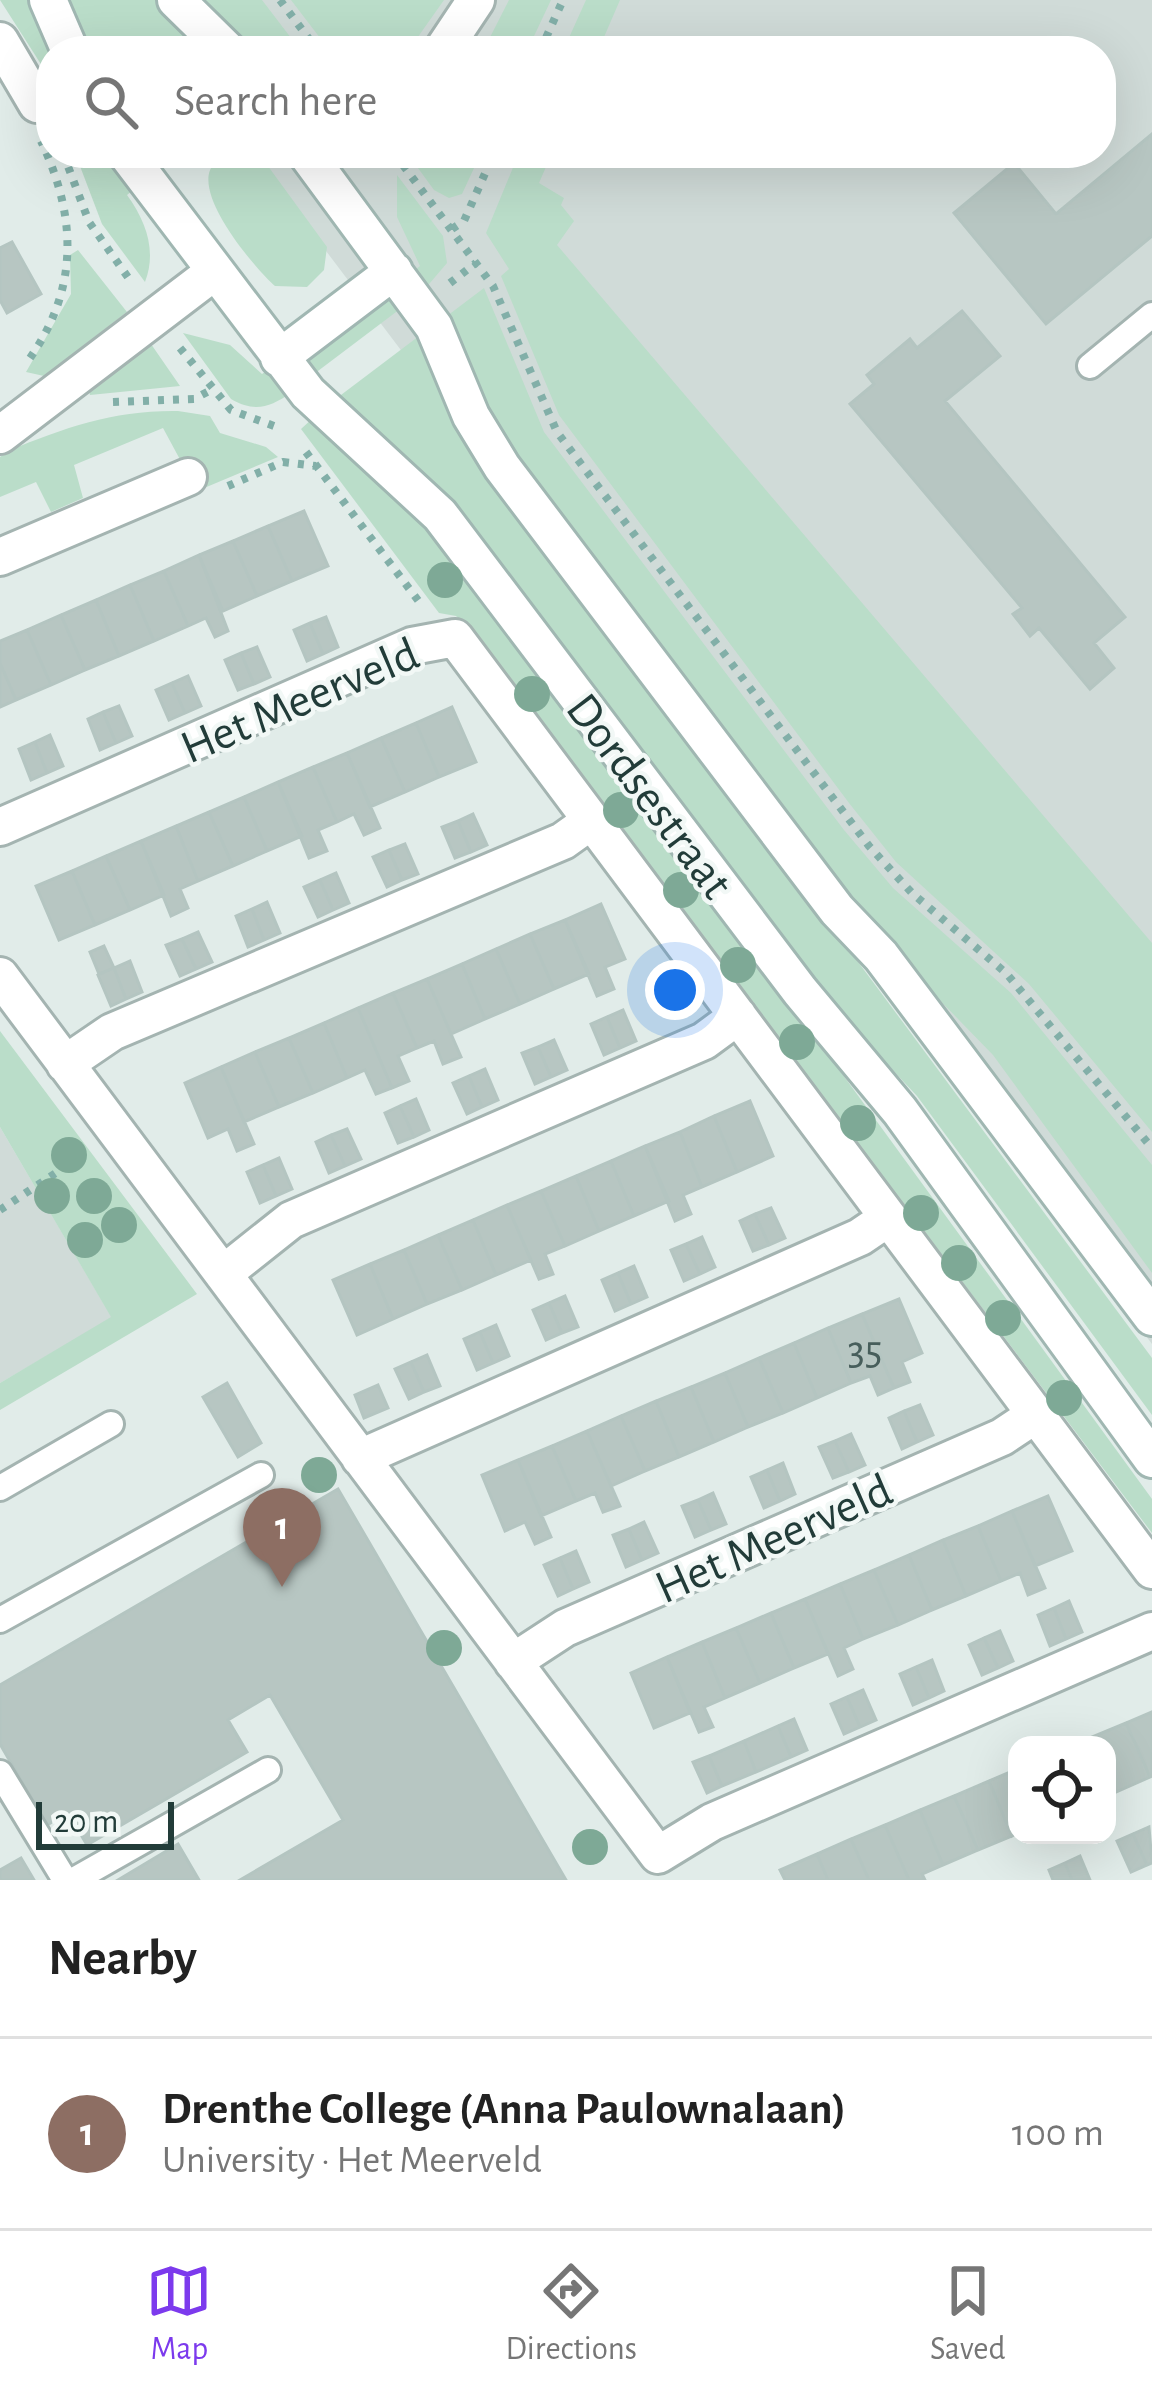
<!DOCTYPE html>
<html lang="en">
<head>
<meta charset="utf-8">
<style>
  body { margin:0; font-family:"Alegreya Sans",sans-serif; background:#f2f2f2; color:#222 }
  .controls { position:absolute; right:36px; bottom:36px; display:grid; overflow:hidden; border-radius:24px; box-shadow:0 12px 48px #0002 }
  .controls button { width:108px; height:108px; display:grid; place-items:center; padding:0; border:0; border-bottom:3px solid #e0e0e0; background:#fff; color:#222; font:60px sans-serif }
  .scale { position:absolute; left:36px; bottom:30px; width:138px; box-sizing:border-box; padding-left:12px; border:6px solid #223c39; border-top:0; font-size:33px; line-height:42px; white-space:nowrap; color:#223c39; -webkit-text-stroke:9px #f2f8f6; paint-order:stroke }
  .you { position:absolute; left:675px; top:990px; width:42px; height:42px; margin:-30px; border:9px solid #fff; border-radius:50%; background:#1a73e8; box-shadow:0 0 0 18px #1a73e833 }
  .badge { display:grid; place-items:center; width:78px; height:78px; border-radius:50%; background:#7c3aed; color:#fff; font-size:39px; font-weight:700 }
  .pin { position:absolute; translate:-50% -99px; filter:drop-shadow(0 3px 6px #0008) }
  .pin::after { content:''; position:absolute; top:63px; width:42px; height:36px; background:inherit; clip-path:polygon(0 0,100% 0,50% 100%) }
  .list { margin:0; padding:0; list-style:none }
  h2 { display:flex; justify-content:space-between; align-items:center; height:156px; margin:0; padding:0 48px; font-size:51px }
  h2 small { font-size:39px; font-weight:400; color:#767676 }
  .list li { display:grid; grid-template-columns:78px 1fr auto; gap:36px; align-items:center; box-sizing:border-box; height:192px; padding:0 48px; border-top:3px solid #e0e0e0 }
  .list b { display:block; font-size:45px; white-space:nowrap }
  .list p { margin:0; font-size:39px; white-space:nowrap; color:#767676 }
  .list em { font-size:39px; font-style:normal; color:#767676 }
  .icon { flex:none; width:66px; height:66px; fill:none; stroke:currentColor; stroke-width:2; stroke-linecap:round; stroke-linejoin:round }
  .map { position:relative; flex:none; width:1152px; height:1880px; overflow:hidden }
  .search { position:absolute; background:#fff; box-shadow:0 12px 48px #0002; left:36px; right:36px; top:36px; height:132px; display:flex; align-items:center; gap:30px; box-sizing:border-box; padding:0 42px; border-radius:48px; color:#767676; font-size:45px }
  .sheet { height:348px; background:#fff }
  nav { display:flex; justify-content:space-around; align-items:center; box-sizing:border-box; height:168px; border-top:3px solid #e0e0e0; background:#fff; font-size:33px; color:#767676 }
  nav a { display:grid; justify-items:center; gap:6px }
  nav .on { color:#7c3aed }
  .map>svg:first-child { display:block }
</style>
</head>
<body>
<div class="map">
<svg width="1152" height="1880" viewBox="0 0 1152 1880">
  <rect width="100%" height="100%" fill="#e1ece9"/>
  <path fill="#d0dbd8" d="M134,0h1018v1344l-900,-1191h849v-102h-927z
    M0,1127l112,191 -112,65z"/>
  <path fill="#baddc9" d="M0,0h33l18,51v53l-7,-35z
    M60,0h95l55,51h-126z
    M195,0h67l39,51h-59z
    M291,0h153l-36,51h-78z
    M509,0h42l-24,51h-44z
    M586,0h34l-22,51h-35z
    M75,153h35l27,34 -10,8c19,26 30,56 18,87l-43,-58z
    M407,153h74l-19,41 -13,4 -15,-8z
    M519,153h33l-13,30 25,15 -3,7 13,16 -17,24 595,698v189l-123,-148 -133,-122 -47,-59 -290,-388 -58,-139 8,-7 -23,-36z
    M247,154l18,8 62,85 -3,23 -17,17 -32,-1c-26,-23 -118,-133 -28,-132z
    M397,175l46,61 4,27 -23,27 -13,-17 9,-7 -23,-49z
    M78,250l49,62 -83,64 -18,-4 45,-78 -1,-39z
    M484,288l60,144 300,398 49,58 118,105 141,172v108l-159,-218 -138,-142 -361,-481 -51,-113z
    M394,295l10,11 -94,71 -7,-14z
    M183,333l47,12 32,29 9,-7 20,26c-21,14 -36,20 -60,6z
    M423,333l263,397 466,628v57l-235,-319 -124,-132 -460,-563z
    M151,344l29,42 -90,9 -1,-4z
    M178,411l32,5 10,17 46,14 12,10 -81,34 -34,-63 -89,37 9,33 -32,14 -15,-30 -36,15v-40l8,-6c58,-24 107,-41 170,-40z
    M313,418l81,67 347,450 411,564v34l-679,-899 -17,-18 -17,-3 -138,-184z
    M0,1031l197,263 -197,116v-27l111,-66 -111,-190z"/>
  <path fill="#b7c6c2" stroke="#b4c5c1" stroke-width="3" d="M1152,134v102l-106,88 -92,-111 60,-50 42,51z
    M12,242l29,52 -34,19 -7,-13v-52z
    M962,311l38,45 -55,45 180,216 -31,26 20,25 -24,21 -51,-61 -9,8 -17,-22 9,-6 -172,-204 24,-20 -7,-9 43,-36 7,9z
    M304,511l24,55 -36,15 -24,-55z
    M268,526l24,55 -35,15 -24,-55z
    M233,541l24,55 -34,15 -24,-56z
    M199,555l29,76 -13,6 -9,-19 -18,8 -24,-55z
    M164,571l24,55 -34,15 -24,-56z
    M130,585l24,56 -35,15 -23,-56z
    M96,600l23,56 -34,14 -24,-55z
    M61,615l24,55 -34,15 -24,-55z
    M326,617l12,30 -15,7 -13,-31z
    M310,623l13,31 -16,7 -13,-31z
    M27,630l24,55 -35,15 -16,-37v-22z
    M257,647l13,30 -16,7 -13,-31z
    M241,653l13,31 -16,6 -13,-30z
    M0,663l16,37 -16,7z
    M188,676l13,30 -16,7 -13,-30z
    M172,683l13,30 -16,7 -13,-30z
    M119,706l13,30 -16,7 -13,-31z
    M452,707l24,55 -37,15 -23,-54z
    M103,712l13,31 -16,7 -12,-31z
    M416,723l23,54 -34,15 -24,-54z
    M50,735l13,31 -16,7 -12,-31z
    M381,738l24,54 -35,15 -23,-54z
    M35,742l12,31 -16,7 -12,-31z
    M347,753l33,75 -16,7 -10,-21 -17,8 -24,-55z
    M313,767l24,55 -19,8 9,21 -18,7 -31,-76z
    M278,782l24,54 -35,15 -23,-54z
    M244,797l23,54 -34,15 -24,-54z
    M209,812l24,54 -35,15 -22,-55z
    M473,814l14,31 -16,7 -13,-31z
    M458,821l13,31 -16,6 -13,-31z
    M176,826l22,55 -18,8 8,19 -17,8 -30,-75z
    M141,841l23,54 -34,15 -24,-54z
    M405,844l13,30 -16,6 -13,-30z
    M389,850l13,30 -15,7 -14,-30z
    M106,856l24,54 -35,15 -23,-54z
    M72,871l23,54 -36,15 -23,-54z
    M336,873l13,30 -16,7 -13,-30z
    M320,880l13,30 -15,7 -14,-30z
    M267,902l13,31 -16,7 -12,-31z
    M601,904l24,55 -20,8 9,22 -17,7 -32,-76z
    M252,909l12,31 -16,7 -12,-31z
    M565,920l24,54 -35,15 -24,-55z
    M198,932l14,30 -16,7 -14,-30z
    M530,934l24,55 -34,15 -24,-55z
    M182,939l14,30 -16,7 -14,-31z
    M104,946l10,22 -15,6 -9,-22z
    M496,949l24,55 -35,15 -23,-55z
    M130,961l12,31 -16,7 -12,-31z
    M462,964l23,55 -34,15 -24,-55z
    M114,968l12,31 -15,7 -13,-31z
    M427,979l34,78 -18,7 -9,-23 -17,7 -24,-55z
    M393,993l24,55 -19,8 11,25 -17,7 -34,-80z
    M358,1008l34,80 -16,6 -11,-24 -18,8 -23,-55z
    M623,1010l13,31 -16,7 -13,-31z
    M607,1017l13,31 -16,7 -13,-31z
    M324,1023l23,55 -34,15 -24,-55z
    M289,1038l24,55 -34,14 -24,-55z
    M554,1040l13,30 -16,7 -13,-30z
    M538,1047l13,30 -16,7 -13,-31z
    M255,1052l24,55 -35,15 -23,-55z
    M221,1067l33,77 -17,7 -9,-22 -20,9 -23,-55z
    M485,1069l13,31 -16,7 -13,-31z
    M469,1076l13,31 -15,7 -14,-31z
    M416,1099l13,31 -15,7 -14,-31z
    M750,1101l23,55 -36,16 -23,-56z
    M400,1106l14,31 -16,6 -13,-30z
    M714,1116l23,56 -35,15 -22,-55z
    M347,1129l14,30 -16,7 -14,-31z
    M680,1132l22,55 -19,8 8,19 -16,7 -30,-75z
    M331,1135l14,31 -16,7 -13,-31z
    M645,1146l24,55 -35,15 -23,-55z
    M279,1158l13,31 -16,7 -13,-31z
    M611,1161l23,55 -35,15 -23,-55z
    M263,1165l13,31 -16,7 -13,-31z
    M576,1176l23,55 -34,15 -24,-55z
    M541,1191l24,55 -20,8 8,20 -14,5 -32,-74z
    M507,1205l24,55 -35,15 -23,-55z
    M771,1208l14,30 -16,7 -14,-31z
    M755,1214l14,31 -16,6 -13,-30z
    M473,1220l23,55 -34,15 -24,-55z
    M438,1235l24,55 -35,14 -23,-54z
    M702,1237l13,30 -15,7 -14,-30z
    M686,1244l14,30 -16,7 -13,-31z
    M404,1250l23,54 -34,15 -23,-55z
    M370,1264l23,55 -36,16 -24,-55z
    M634,1266l13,31 -16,7 -13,-31z
    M618,1273l13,31 -16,7 -13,-31z
    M565,1296l13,31 -16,6 -13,-30z
    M899,1299l23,54 -20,9 8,20 -16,6 -32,-74z
    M549,1303l13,30 -16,7 -13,-30z
    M862,1314l32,74 -16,7 -8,-19 -19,7 -23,-55z
    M496,1325l13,31 -16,7 -13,-31z
    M828,1328l23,55 -34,15 -23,-55z
    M480,1332l13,31 -16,7 -13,-31z
    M794,1343l23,55 -34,15 -24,-55z
    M427,1355l13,31 -16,6 -13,-30z
    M759,1358l24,55 -35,14 -23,-54z
    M411,1362l13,30 -15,7 -14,-30z
    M725,1373l23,54 -34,15 -23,-55z
    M227,1383l34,60 -23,14 -35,-60z
    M378,1385l10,23 -24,10 -9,-23z
    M691,1387l23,55 -35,15 -23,-56z
    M656,1401l23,56 -34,14 -24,-55z
    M920,1405l13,30 -16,7 -13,-31z
    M904,1411l13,31 -15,7 -13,-31z
    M621,1416l24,55 -34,15 -24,-55z
    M587,1431l33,75 -17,6 -8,-19 -19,8 -24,-55z
    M851,1434l14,31 -16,7 -14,-31z
    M835,1441l14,31 -16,6 -14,-31z
    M552,1446l24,55 -35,15 -23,-56z
    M518,1460l33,77 -16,7 -10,-22 -20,9 -23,-56z
    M783,1463l12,31 -15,7 -13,-31z
    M767,1470l13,31 -16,7 -13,-31z
    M338,1489l228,391h-326l103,-60 -73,-125 -42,25 19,32 -160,93 -19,-32 -21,12 -47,-81v-59z
    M713,1493l13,31 -15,6 -13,-30z
    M1048,1496l24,55 -37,15 -23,-55z
    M698,1500l13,30 -16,7 -13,-31z
    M1012,1511l33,77 -17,7 -8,-22 -19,8 -23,-55z
    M644,1522l14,31 -16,7 -13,-31z
    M978,1526l23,55 -35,15 -23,-56z
    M629,1529l13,31 -16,7 -13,-32z
    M943,1540l23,56 -34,14 -23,-55z
    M576,1551l13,31 -16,7 -13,-31z
    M909,1555l23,55 -34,15 -24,-55z
    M560,1558l13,31 -15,7 -14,-31z
    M874,1570l24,55 -35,14 -23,-55z
    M840,1584l23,55 -19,9 9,21 -15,7 -33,-77z
    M805,1599l23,55 -34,14 -23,-55z
    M1069,1601l13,31 -16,7 -12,-31z
    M1054,1608l12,31 -16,7 -12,-31z
    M771,1613l23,55 -34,15 -24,-55z
    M736,1628l24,55 -35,15 -23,-56z
    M1000,1631l13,30 -15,7 -14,-30z
    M984,1638l14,30 -16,7 -13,-30z
    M702,1642l23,56 -21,9 9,20 -14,5 -32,-75z
    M667,1657l23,56 -36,15 -23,-55z
    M932,1660l12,31 -15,7 -13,-31z
    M916,1667l13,31 -16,7 -13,-31z
    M863,1690l13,30 -16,7 -13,-30z
    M847,1697l13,30 -16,7 -13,-30z
    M1152,1712v64l-2,1 -24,-54z
    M794,1719l13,31 -16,7 -13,-31z
    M1126,1723l24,54 -34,15 -9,-20v-27h-11l-4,-8z
    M778,1726l13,31 -35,15 -12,-31z
    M744,1741l12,31 -34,14 -13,-30z
    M709,1756l13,30 -15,7 -14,-31z
    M1017,1769v64l-5,3 -23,-55z
    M989,1781l23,55 -34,14 -24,-54z
    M954,1796l24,54 -35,15 -23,-55z
    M920,1810l23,55 -21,9 3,6h-16l-24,-55z
    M885,1825l24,55h-40l-18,-41z
    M1149,1827l3,36 -5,2 -14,-31z
    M1133,1834l14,31 -16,7 -14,-31z
    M851,1839l18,41h-41l-11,-26z
    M178,1844l21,36h-81z
    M817,1854l11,26h-43l-5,-10z
    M1080,1856l10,24h-18l-7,-17z
    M21,1858l13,22h-34v-10z
    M1065,1863l7,17h-19l-4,-10z"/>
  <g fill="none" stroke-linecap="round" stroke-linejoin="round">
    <defs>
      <path id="service" d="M1090,366l62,-51
        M0,1488l111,-64
        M0,1620l261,-145
        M0,1773l65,107
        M74,1880l194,-110"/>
      <path id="minor" d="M0,41l37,63
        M442,51l34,-51
        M0,435l214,-163
        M0,557l188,-80
        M0,827l412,-181 43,-8 697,932
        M0,976l658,879 54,-33 440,-191
        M65,1064l47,-32 451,-191 28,-20
        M223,1274l68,-54 413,-179 34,-25
        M360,1458l500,-221 28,-19
        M513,1662l52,-34 437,-191 33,-22"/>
      <path id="secondary" d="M48,0l22,51
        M176,0l52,51
        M126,153l182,240 132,122 360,476 100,120 252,348
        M306,153l128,174 37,89 31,51 335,443 44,46 271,361
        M279,358l115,-87"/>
    </defs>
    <use href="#service" stroke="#a4b4b1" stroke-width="30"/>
    <use href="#minor" stroke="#a4b4b1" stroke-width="42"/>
    <use href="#secondary" stroke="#a0b7b2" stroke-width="42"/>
    <path stroke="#82afa8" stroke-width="8" stroke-dasharray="6 9" stroke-linecap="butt" d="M280,0l38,51
      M540,51l23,-51
      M63,153l26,69 43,61
      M394,153l99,133 64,146 312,414 43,47 94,80 146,175
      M452,229l12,-8 30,-68
      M450,283l26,-20
      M180,348l51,62 51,19
      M30,358c49,-70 47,-141 11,-217
      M113,402l81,-3 17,-9
      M306,452l114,151
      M228,486l55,-24 33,4
      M0,1210l86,-57"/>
    <use href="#service" stroke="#fff" stroke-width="24"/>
    <use href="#minor" stroke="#fff" stroke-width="36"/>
    <use href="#secondary" stroke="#fff" stroke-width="36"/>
  </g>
  <g fill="#7ea996">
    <circle cx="445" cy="580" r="18"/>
    <circle cx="532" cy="694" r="18"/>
    <circle cx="621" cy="810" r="18"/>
    <circle cx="681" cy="890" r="18"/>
    <circle cx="738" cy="965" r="18"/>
    <circle cx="797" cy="1042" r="18"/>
    <circle cx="858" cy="1123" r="18"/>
    <circle cx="69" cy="1155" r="18"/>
    <circle cx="52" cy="1196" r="18"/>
    <circle cx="94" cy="1196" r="18"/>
    <circle cx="921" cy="1213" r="18"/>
    <circle cx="119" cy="1225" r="18"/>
    <circle cx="85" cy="1240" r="18"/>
    <circle cx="959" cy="1263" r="18"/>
    <circle cx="1003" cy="1318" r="18"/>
    <circle cx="1064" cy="1398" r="18"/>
    <circle cx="319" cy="1475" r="18"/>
    <circle cx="444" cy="1648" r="18"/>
    <circle cx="590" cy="1847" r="18"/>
  </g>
  <g text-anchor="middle" stroke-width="9" stroke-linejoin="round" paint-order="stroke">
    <g font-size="42" fill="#475e5b">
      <text x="865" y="1364">35</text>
    </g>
    <g font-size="48" fill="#223c39" stroke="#f2f8f6">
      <text transform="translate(299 699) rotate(-23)" y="17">Het Meerveld</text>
      <text transform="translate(651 795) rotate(53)" y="17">Dordsestraat</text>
      <text transform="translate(773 1537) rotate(-24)" y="17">Het Meerveld</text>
    </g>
  </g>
</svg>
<div class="controls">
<button><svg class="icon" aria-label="locate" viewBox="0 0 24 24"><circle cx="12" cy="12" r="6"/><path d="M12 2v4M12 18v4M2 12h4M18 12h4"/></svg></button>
</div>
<div class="scale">20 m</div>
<div class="you"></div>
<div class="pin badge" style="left:282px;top:1587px;background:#8d6e63">1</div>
<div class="search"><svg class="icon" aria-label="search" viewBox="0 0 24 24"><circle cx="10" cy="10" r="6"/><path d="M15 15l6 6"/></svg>Search here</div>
</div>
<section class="sheet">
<h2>Nearby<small></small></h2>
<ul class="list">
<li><span class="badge" style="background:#8d6e63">1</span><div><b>Drenthe College (Anna Paulownalaan)</b><p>University · Het Meerveld</p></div><em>100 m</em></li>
</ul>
</section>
<nav>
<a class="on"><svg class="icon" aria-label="map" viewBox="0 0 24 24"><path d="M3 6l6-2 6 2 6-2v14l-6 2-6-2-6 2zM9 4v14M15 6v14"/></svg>Map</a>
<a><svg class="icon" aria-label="directions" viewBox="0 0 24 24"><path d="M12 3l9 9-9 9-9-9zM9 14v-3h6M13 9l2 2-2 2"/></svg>Directions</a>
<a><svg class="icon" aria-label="saved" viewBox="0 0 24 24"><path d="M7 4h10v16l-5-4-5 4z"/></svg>Saved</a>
</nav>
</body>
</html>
